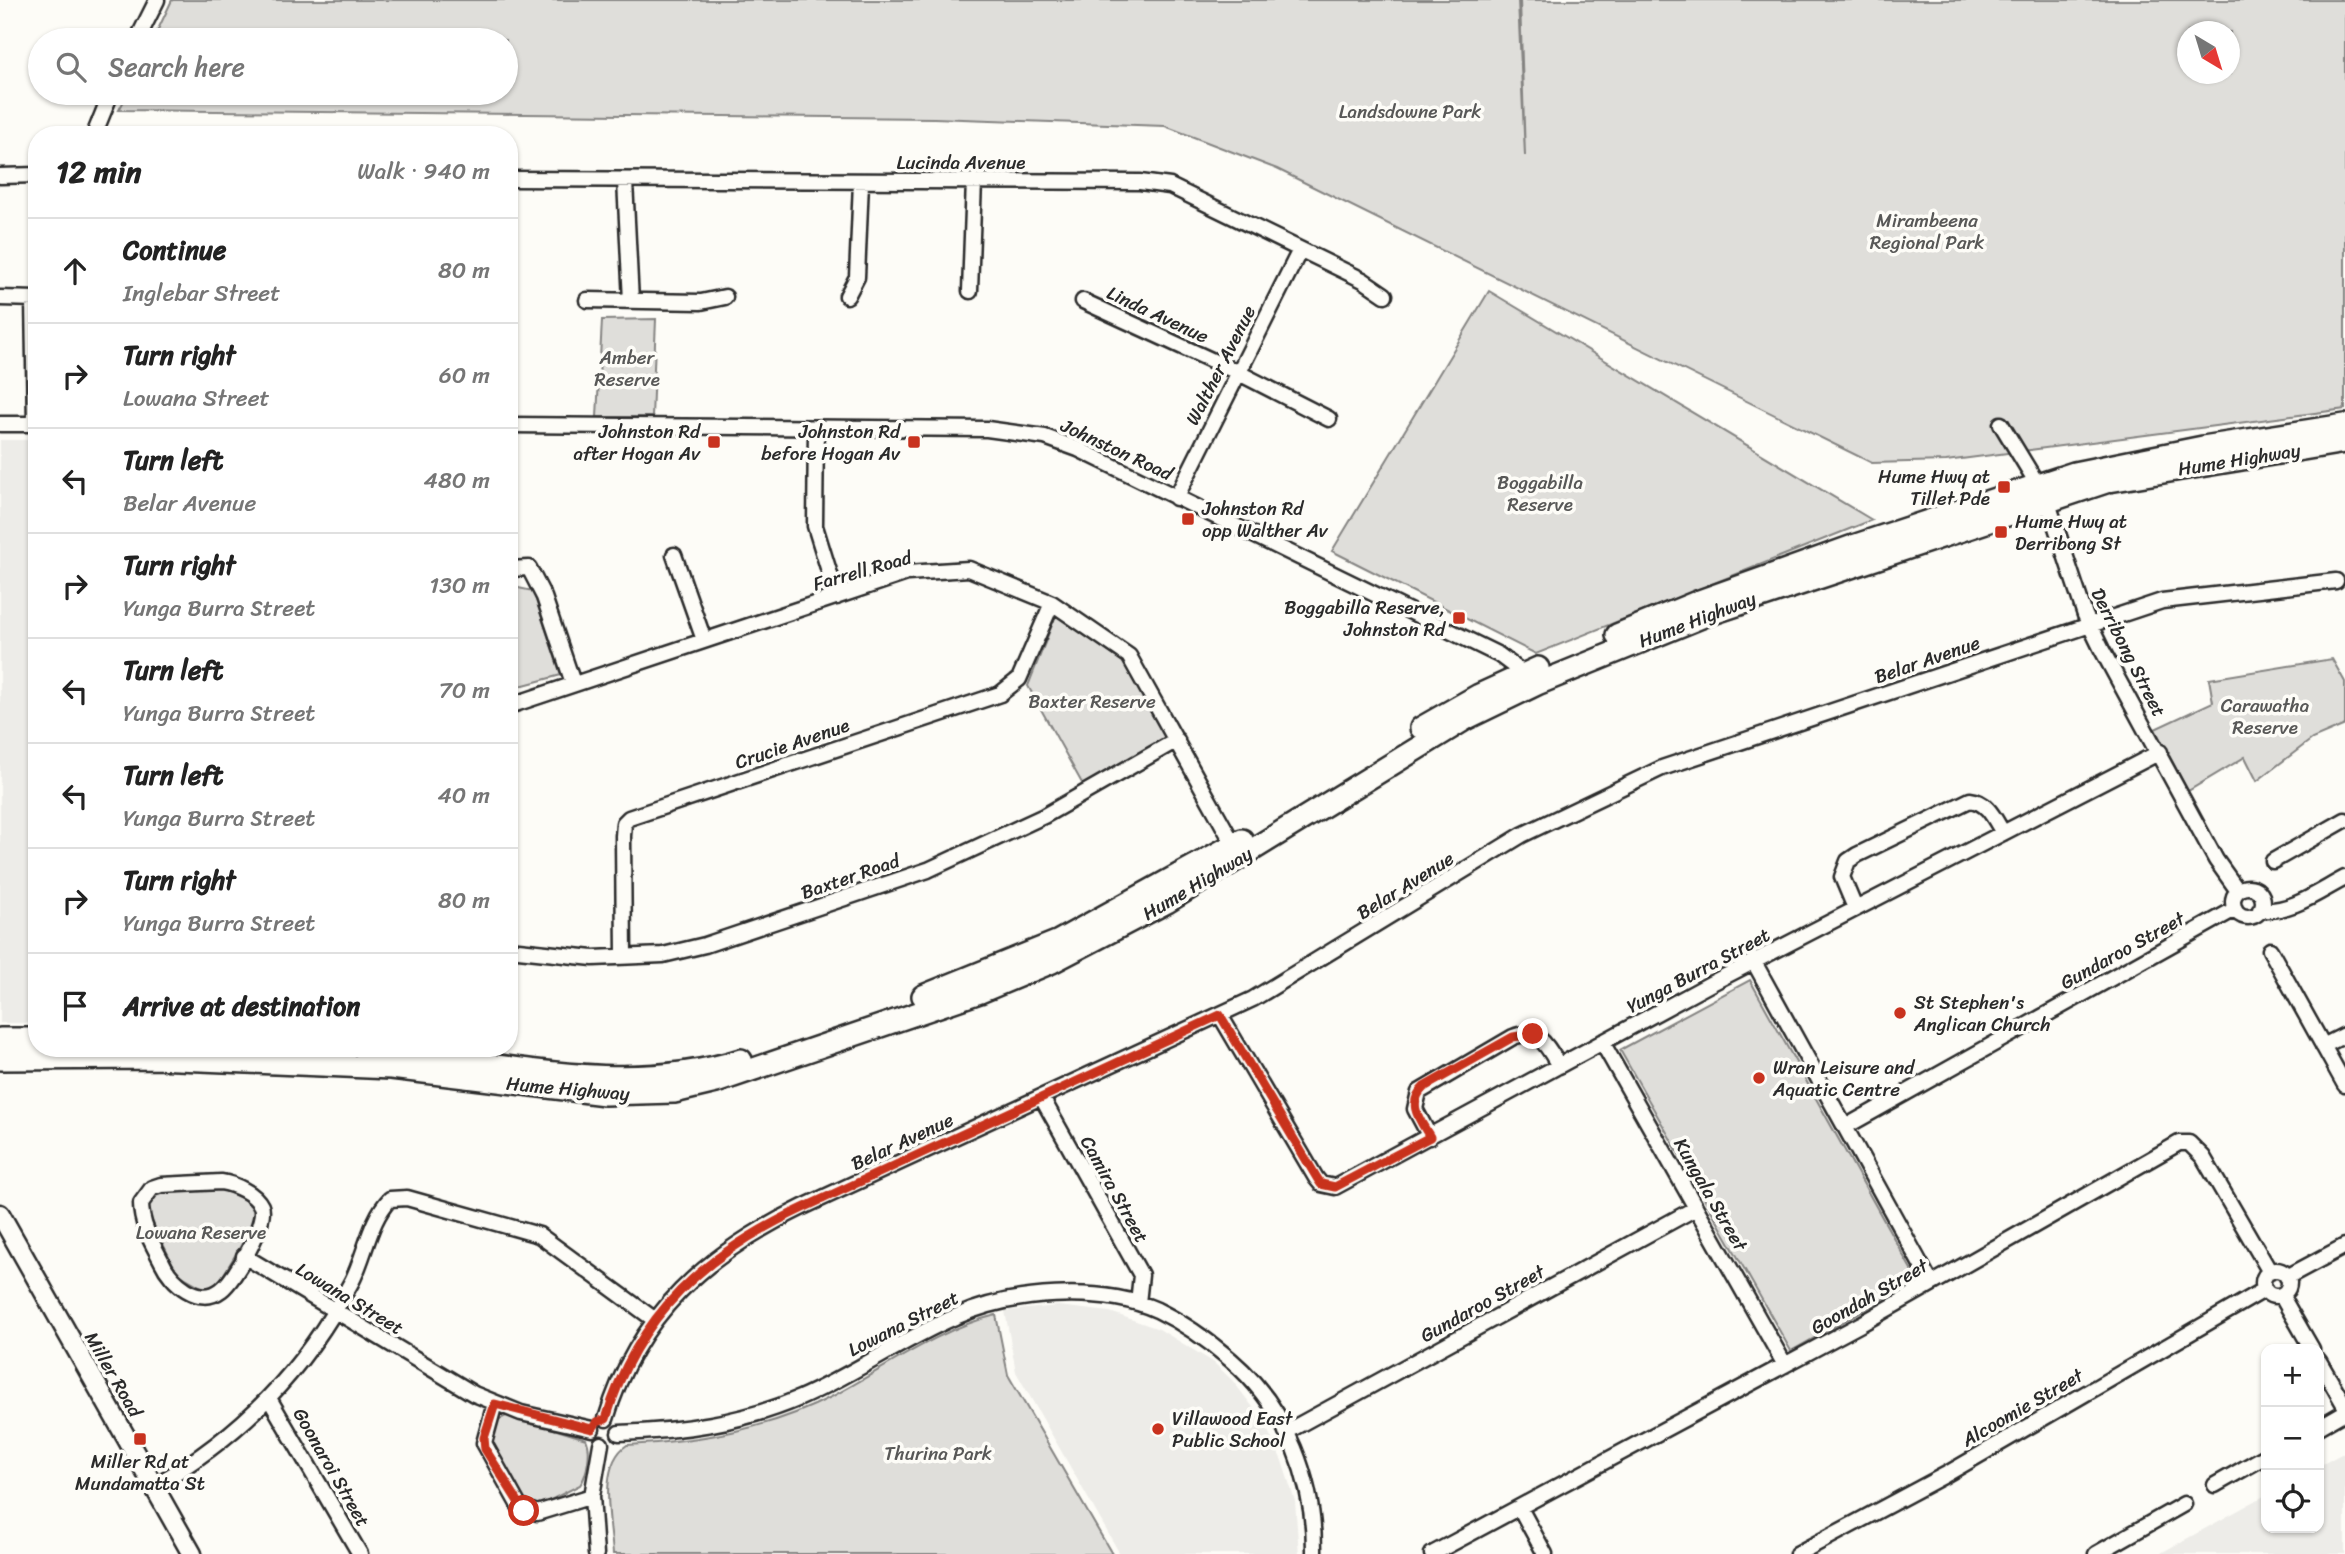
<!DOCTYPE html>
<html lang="en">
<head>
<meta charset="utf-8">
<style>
  body { margin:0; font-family:Sriracha,sans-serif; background:#f6f6f6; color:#222 }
  .controls { position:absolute; right:21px; bottom:21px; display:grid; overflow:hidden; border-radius:14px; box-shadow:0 2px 5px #0004 }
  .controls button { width:63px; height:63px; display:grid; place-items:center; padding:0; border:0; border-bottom:2px solid #e0e0e0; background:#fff; color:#222; font:35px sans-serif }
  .compass { position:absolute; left:2177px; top:21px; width:63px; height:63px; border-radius:50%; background:#fff; box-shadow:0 2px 5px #0004; rotate:142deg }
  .stop { position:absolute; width:21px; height:21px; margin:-16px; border:5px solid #c8321e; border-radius:50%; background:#fff }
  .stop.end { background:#c8321e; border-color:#fff; box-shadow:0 2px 7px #0008 }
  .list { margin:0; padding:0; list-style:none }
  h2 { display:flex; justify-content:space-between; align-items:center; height:91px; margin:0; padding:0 28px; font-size:30px }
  h2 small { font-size:23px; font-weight:400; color:#767676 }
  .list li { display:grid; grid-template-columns:46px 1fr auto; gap:21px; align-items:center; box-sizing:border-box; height:105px; padding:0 28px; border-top:2px solid #e0e0e0 }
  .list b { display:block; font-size:26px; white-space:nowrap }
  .list p { margin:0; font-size:23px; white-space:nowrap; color:#767676 }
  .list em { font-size:23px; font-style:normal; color:#767676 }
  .icon { flex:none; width:38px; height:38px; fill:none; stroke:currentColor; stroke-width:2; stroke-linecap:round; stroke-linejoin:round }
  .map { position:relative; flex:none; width:2345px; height:1554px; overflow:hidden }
  .search { position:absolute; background:#fff; box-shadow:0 2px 5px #0004; left:28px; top:28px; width:490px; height:77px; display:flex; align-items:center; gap:18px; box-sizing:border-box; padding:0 24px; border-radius:38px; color:#767676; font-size:26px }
  .panel { position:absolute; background:#fff; box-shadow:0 2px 5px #0004; left:28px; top:126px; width:490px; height:931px; border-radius:28px }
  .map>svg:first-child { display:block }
</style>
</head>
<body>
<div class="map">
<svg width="2345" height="1554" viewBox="0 0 2345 1554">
  <rect width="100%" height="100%" fill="#fdfcf7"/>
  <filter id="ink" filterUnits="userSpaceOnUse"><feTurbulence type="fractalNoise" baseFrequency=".0143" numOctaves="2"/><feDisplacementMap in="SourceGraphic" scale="14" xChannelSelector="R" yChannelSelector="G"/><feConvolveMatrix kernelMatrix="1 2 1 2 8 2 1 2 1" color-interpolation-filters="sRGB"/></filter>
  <g filter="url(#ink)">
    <path fill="#edece8" d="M0,440h37v583h-37z
      M1058,1306l52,6 49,17 54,33 19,18 31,40 19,41 13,40 4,53h-179l-104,-182 -11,-61z
      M2345,1452v102h-186l107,-59v33h53v-62z"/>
    <path fill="#dfdeda" stroke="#858482" stroke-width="2" fill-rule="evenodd" d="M172,0h1346l7,156 -5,-156h825v409l-399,52 -74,2 -595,-294 -112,-43 -231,-8 -815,-8 9,-17h378v-53h-353zM2188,32h42v42h-42z
      M1489,291l383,229 -336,134 -204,-103z
      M656,319l-4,98h-55l5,-97z
      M509,586l24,5 28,84 -52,14z
      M1056,615l71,50 42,73 -86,47 -55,-99z
      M2332,659l13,23v43l-33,14 -55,42 -12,-24 -57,34 -33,-62 58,-27 -4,-23z
      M1750,980l167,300 -126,71 -171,-301z
      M223,1190c16,5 34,14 32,32l-37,62 -13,5 -28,-16 -28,-58c-2,-12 1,-19 13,-23z
      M996,1315l12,60 104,179h-499c-2,-31 -16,-89 14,-109 72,-4 141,-15 206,-49 53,-28 105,-67 163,-81z
      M508,1415l78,24c6,11 1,37 -6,46l-43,22 -12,-3 -34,-58 3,-24z"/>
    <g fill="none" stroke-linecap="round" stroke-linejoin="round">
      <defs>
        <path id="minor" d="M137,40l20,-40
          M94,135l17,-42
          M0,176l37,-1
          M509,179l631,3 30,4 193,94 22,15
          M625,181l6,120
          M970,291l4,-110
          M847,296l10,-19 4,-95
          M0,298l37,1
          M33,299l2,125
          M587,300l114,2 24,-5
          M1083,301l154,71 92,47
          M0,424h37
          M2001,424l46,76 38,115 17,35 114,210 22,31
          M509,425l478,4 58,8 33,12 421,206 32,24
          M816,428l-1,98 22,71
          M1176,498l124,-248
          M674,555l30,85
          M509,569l20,-1 15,29 29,86
          M509,706l398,-133 62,-4 83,34 77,53 105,189
          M2273,861l72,-41
          M2233 902a15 15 0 1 1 30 0a15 15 0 1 1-30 0Z
          M1855,908l-13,-31 6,-16 9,-6 113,-55c18,2 24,18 33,33
          M2260,910c31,3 58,-18 85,-32
          M509,949l84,9 70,-3 42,-10 223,-75 116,-54 133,-76
          M2270,950l75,135
          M624,957l-1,-121 1,-13 5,-5 371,-124 19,-15 33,-76
          M1754,962l177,321
          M1220,1015l96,163 5,6 14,3 375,-203 450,-232
          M1602,1042l183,323
          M2323,1046l22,-11
          M1042,1098l99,177 -3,28
          M1845,1127l390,-218
          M1430,1137l-15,-28 4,-17 94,-55c26,-10 35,10 46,29
          M221,1182c13,2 34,11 40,24 7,15 -26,74 -40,84 -22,17 -50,-8 -59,-28 -10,-19 -21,-37 -21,-59l11,-15 9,-3z
          M244,1256l230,138 47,19 71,16
          M2263 1283a13 13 0 1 1 26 0a13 13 0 1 1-26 0Z
          M2287,1277l58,-31
          M2281,1295l31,54
          M2319,1361l26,45
          M270,1400l90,154
          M495,1403l-11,40 35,63 18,7 55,-17
          M606,1419c31,-105 102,-166 197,-212l450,-208 269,-164 140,-67 500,-167 174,-20
          M2319,1427l26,-15
          M1286,1432l410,-224
          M619,1433c62,-2 123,-10 181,-35 53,-23 101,-58 155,-81 56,-25 144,-32 202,-7 27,13 52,31 74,50 56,48 84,122 83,194
          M2215,1485l51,-29
          M154,1486c89,-52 149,-114 198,-205 13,-25 18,-62 38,-82l17,-1 132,37 116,85
          M1520,1508l25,46
          M596,1554l-4,-58 9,-52
          M1432,1554l429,-230 318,-181h10l14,14 67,115
          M1797,1554l148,-79 319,-185
          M2096,1554l88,-50"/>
        <path id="major" d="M0,1214l192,340"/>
        <path id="highway" d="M1617,635l80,-33 159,-57 218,-72 129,-26 142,-22
          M1421,728l58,-33 59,-27
          M923,996l136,-55 183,-101
          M0,1039h37
          M363,1048c126,11 254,51 378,12
          M0,1059l155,-1 236,10 214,26 69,-2 42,-10 264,-90 72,-30 115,-60 300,-184 70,-34 167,-68 405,-135 236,-39"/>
      </defs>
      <use href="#minor" stroke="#2b2b2b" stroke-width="19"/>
      <use href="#major" stroke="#2b2b2b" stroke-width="23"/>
      <use href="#highway" stroke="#2b2b2b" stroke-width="26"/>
      <use href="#minor" stroke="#fdfcf7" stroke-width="14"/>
      <use href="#major" stroke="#fdfcf7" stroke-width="18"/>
      <use href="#highway" stroke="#fdfcf7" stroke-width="21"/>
    </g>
  </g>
  <g fill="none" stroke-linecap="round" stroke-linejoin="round" filter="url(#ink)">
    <path stroke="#c8321e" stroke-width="9" d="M524,1511l-39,-62 -1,-11 11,-34 97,25 5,-7 9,-3c31,-105 101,-166 197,-211l417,-193 97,163 4,6 14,3 95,-50c-10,-17 -24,-33 -6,-50l89,-50 20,-3"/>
  </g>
  <g fill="#c8321e" stroke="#fdfcf7" stroke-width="2.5">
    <rect x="707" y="435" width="14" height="14" rx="3.5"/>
    <rect x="907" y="435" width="14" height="14" rx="3.5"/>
    <rect x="1997" y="480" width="14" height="14" rx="3.5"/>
    <rect x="1181" y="512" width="14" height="14" rx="3.5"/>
    <rect x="1994" y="525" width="14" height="14" rx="3.5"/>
    <rect x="1452" y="611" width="14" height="14" rx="3.5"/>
    <circle cx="1900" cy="1013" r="7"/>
    <circle cx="1759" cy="1078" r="7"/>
    <circle cx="1158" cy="1429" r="7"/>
    <rect x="133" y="1432" width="14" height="14" rx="3.5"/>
  </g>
  <g text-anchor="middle" stroke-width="7" stroke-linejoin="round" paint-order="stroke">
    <g font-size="19" fill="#585857" stroke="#fdfcf7">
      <text x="1410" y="118">Landsdowne Park</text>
      <text x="1927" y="227">Mirambeena<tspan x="1927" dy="22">Regional Park</tspan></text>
      <text x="627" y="364">Amber<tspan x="627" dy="22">Reserve</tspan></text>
      <text x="1540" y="489">Boggabilla<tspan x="1540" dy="22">Reserve</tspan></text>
      <text x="1092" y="708">Baxter Reserve</text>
      <text x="2265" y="712">Carawatha<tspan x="2265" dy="22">Reserve</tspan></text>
      <text x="201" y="1239">Lowana Reserve</text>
      <text x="938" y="1460">Thurina Park</text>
    </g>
    <g font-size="19" fill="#2b2b2b" stroke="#fdfcf7">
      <text x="961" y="169">Lucinda Avenue</text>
      <text transform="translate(1158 314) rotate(25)" y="7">Linda Avenue</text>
      <text transform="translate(1220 365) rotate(-63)" y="7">Walther Avenue</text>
      <text transform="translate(1117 449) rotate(25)" y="7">Johnston Road</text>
      <text transform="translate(2239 459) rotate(-9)" y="7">Hume Highway</text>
      <text transform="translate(862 570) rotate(-16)" y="7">Farrell Road</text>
      <text transform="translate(1697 619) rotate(-21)" y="7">Hume Highway</text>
      <text transform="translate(2129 652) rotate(63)" y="7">Derribong Street</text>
      <text transform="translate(1927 659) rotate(-19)" y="7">Belar Avenue</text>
      <text transform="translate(792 743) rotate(-19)" y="7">Crucie Avenue</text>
      <text transform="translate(850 876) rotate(-19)" y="7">Baxter Road</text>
      <text transform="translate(1197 883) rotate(-31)" y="7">Hume Highway</text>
      <text transform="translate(1405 885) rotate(-32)" y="7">Belar Avenue</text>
      <text transform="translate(2122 950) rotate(-29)" y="7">Gundaroo Street</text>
      <text transform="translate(1698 970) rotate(-28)" y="7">Yunga Burra Street</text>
      <text transform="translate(568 1088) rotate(5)" y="7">Hume Highway</text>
      <text transform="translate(902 1141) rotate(-25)" y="7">Belar Avenue</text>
      <text transform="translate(1115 1189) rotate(61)" y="7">Camira Street</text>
      <text transform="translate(1711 1194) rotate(60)" y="7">Kungala Street</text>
      <text transform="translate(1869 1296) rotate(-30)" y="7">Goondah Street</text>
      <text transform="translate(350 1298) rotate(31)" y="7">Lowana Street</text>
      <text transform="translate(1482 1303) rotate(-29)" y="7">Gundaroo Street</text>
      <text transform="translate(903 1323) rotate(-27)" y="7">Lowana Street</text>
      <text transform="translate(114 1374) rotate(60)" y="7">Miller Road</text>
      <text transform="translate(2022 1407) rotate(-30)" y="7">Alcoomie Street</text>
      <text transform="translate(332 1467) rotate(60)" y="7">Goonaroi Street</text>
    </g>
    <g font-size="19" fill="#2b2b2b" stroke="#fdfcf7" text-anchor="start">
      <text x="700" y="438" text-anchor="end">Johnston Rd<tspan x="700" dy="22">after Hogan Av</tspan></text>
      <text x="900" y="438" text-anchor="end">Johnston Rd<tspan x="900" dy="22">before Hogan Av</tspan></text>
      <text x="1990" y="483" text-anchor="end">Hume Hwy at<tspan x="1990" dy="22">Tillet Pde</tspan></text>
      <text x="1202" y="515">Johnston Rd<tspan x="1202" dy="22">opp Walther Av</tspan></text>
      <text x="2015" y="528">Hume Hwy at<tspan x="2015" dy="22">Derribong St</tspan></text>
      <text x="1445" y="614" text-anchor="end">Boggabilla Reserve,<tspan x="1445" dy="22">Johnston Rd</tspan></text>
      <text x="1914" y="1009">St Stephen's<tspan x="1914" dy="22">Anglican Church</tspan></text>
      <text x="1773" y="1074">Wran Leisure and<tspan x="1773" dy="22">Aquatic Centre</tspan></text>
      <text x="1172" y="1425">Villawood East<tspan x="1172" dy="22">Public School</tspan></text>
      <text x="140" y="1468" text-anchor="middle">Miller Rd at<tspan x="140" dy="22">Mundamatta St</tspan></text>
    </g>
  </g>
</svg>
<div class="controls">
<button>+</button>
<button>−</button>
<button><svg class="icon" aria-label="locate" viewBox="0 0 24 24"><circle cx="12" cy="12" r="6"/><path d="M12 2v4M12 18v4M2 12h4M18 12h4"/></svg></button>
</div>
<svg class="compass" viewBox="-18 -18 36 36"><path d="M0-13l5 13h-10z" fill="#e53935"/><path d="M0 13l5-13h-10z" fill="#767676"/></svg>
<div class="stop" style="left:524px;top:1511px"></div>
<div class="stop end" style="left:1533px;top:1034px"></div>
<div class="search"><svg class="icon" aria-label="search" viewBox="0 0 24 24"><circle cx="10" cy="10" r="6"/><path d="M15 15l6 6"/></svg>Search here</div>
<section class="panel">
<h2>12 min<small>Walk · 940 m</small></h2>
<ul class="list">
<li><svg class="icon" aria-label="ahead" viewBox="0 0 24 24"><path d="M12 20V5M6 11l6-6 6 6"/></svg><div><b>Continue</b><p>Inglebar Street</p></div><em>80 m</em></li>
<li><svg class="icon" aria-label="right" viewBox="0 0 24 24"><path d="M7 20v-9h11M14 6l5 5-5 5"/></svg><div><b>Turn right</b><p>Lowana Street</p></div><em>60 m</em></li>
<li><svg class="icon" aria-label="left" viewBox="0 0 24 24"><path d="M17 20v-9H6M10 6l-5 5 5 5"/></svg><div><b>Turn left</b><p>Belar Avenue</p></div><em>480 m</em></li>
<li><svg class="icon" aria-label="right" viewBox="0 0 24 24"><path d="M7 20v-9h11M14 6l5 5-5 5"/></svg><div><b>Turn right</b><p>Yunga Burra Street</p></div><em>130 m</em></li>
<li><svg class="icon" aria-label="left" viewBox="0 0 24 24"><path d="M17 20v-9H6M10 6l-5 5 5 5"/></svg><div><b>Turn left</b><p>Yunga Burra Street</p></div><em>70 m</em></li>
<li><svg class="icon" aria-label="left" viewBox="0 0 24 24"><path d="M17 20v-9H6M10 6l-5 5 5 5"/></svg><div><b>Turn left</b><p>Yunga Burra Street</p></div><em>40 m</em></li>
<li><svg class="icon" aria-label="right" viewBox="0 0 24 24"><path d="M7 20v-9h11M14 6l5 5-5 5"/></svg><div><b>Turn right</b><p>Yunga Burra Street</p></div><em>80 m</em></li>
<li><svg class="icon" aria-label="arrive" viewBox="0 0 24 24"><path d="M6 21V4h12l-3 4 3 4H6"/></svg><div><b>Arrive at destination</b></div></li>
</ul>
</section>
</div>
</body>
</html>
